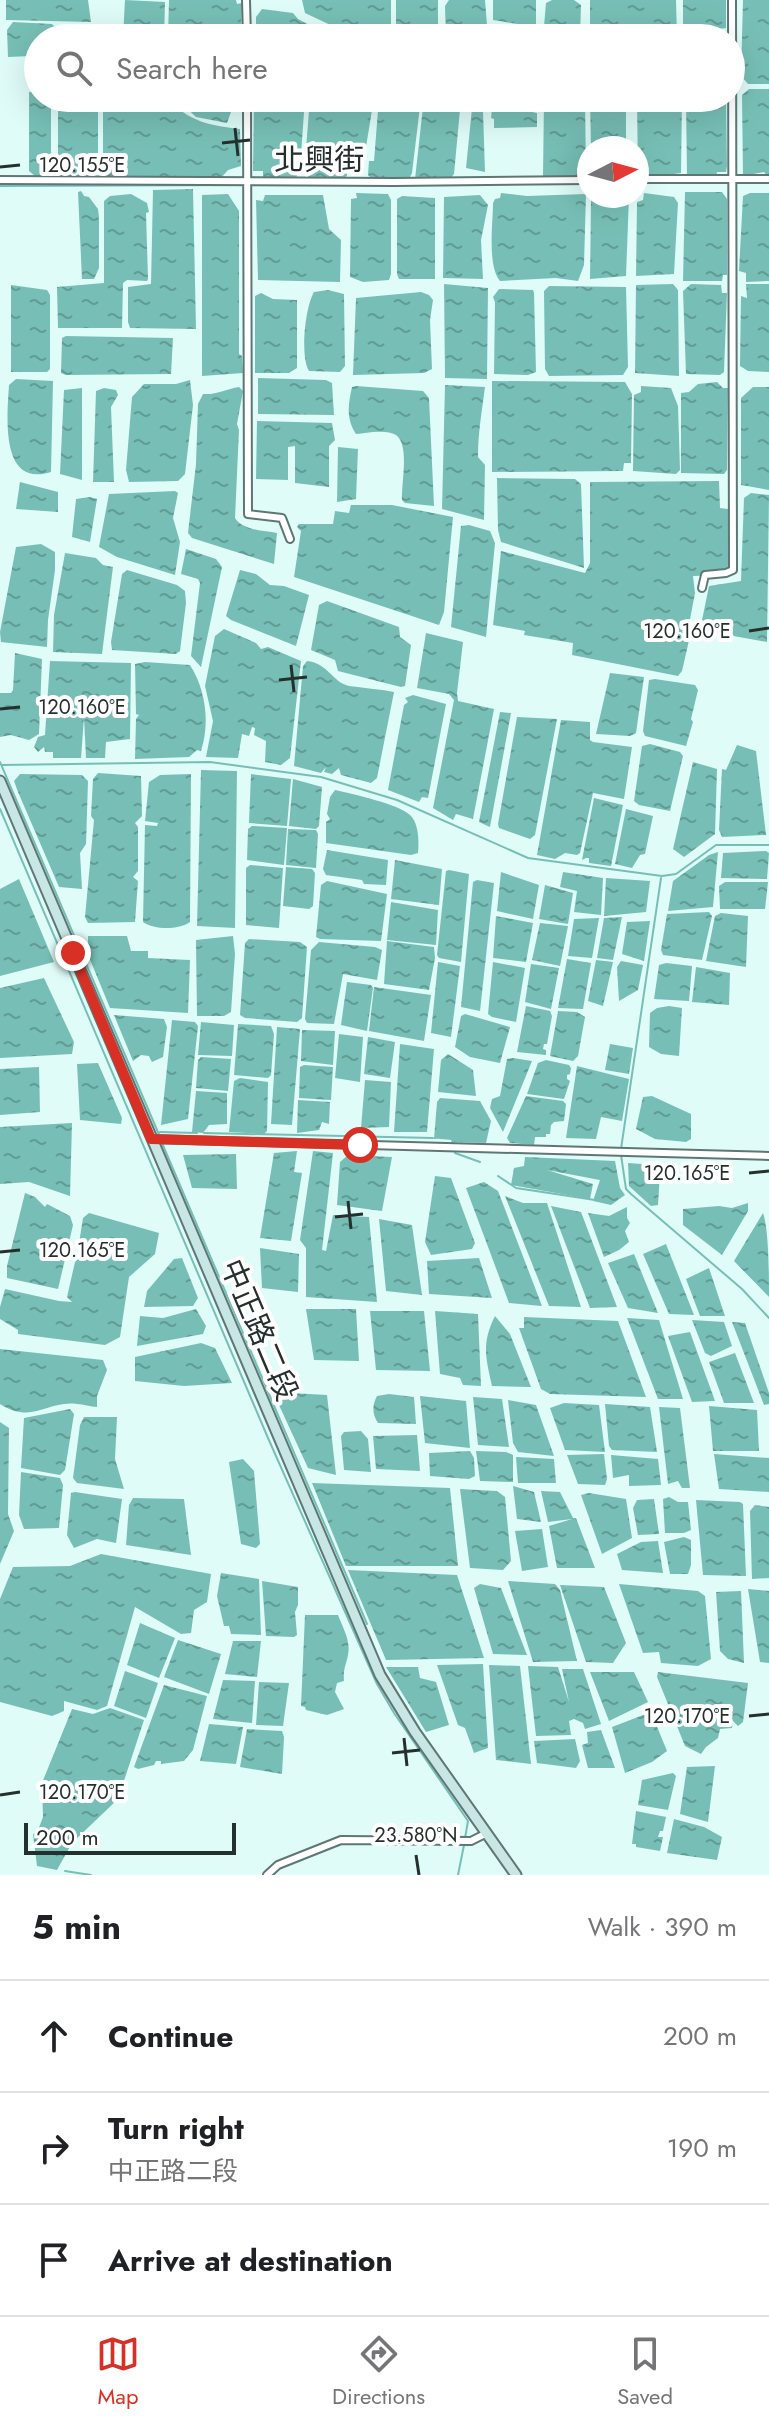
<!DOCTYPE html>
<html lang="en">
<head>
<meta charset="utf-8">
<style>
  body { margin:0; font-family:Jost,"Noto Sans TC",sans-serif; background:#f6f6f6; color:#202124 }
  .compass { position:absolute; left:577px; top:136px; width:72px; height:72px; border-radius:50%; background:#fff; box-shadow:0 8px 32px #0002; rotate:84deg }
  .scale { position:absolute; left:24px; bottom:20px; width:212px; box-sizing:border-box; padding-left:8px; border:4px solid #25302e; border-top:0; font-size:22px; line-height:28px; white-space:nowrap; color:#25302e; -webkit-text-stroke:6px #fff; paint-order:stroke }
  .stop { position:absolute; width:24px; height:24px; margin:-18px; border:6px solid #d93025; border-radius:50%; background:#fff }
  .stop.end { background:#d93025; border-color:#fff; box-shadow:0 2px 8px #0008 }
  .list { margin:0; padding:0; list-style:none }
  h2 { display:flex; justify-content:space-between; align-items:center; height:104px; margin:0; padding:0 32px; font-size:34px }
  h2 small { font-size:26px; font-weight:400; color:#757577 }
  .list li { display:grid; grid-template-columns:52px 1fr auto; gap:24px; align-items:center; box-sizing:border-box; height:112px; padding:0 32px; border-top:2px solid #e0e0e0 }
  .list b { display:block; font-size:30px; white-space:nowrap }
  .list p { margin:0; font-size:26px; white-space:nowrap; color:#757577 }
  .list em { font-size:26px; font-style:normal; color:#757577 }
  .icon { flex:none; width:44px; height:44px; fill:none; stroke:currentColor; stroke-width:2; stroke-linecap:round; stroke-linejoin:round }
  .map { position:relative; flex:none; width:769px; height:1875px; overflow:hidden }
  .search { position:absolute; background:#fff; box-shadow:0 8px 32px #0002; left:24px; right:24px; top:24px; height:88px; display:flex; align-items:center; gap:20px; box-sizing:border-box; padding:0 28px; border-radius:44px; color:#757577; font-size:30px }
  .sheet { height:440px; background:#fff }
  nav { display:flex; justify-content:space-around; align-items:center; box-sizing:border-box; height:112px; border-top:2px solid #e0e0e0; background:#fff; font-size:22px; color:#757577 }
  nav a { display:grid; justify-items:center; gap:4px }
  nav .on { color:#d93025 }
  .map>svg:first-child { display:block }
</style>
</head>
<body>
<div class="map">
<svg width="769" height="1875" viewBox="0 0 769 1875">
  <defs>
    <pattern id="water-ripples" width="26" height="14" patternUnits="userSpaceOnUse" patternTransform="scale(2)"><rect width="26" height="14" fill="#77bfb6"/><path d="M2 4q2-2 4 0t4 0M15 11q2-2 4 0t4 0" fill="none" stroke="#619c94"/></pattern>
  </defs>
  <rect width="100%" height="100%" fill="#dffcf8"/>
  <path fill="url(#water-ripples)" d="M6,0h82l3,22 -85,-2z
    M125,0l40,2 -1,36h-41z
    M169,0h67l1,4 5,-1 -1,26 -13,9h-60z
    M302,0h89v38h-33l-53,-25z
    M396,0h42v38h-42z
    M449,0h36l2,25 -6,4 -1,9h-34l-1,-32z
    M493,0h43v27l-43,-7z
    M552,0h22l7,5 -1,33h-37l3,-35z
    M590,0h86l1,38h-87z
    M683,0h43v28l-43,6z
    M743,0h26v84h-21l-7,-8z
    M262,9l31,4 5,6 36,19h-78v-21z
    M13,22l39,2 3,3 -1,11h-16v31l-7,-1v-12l-23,1 -1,-27z
    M749,89h20v89l-5,-6 -21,4 -1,-81z
    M38,91v7h13v69l-3,2v9l-12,-1 -7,-6v-79z
    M58,98h40v73l-5,6h-35z
    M103,98h66c17,24 45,28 71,31l1,37 -13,4 -7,8h-118z
    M176,98h64v11l-9,3 -4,11 -31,-6z
    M254,98h51l-5,71 -4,9h-33v-7h-10z
    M310,98h64l-10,61 -16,-2 -1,19 -3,2 -36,-1 -1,-3h-3z
    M379,98h42l-9,75 -3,6 -38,-1 -3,-3 1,-14h5z
    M424,98l37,1 -7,75 -4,5h-35z
    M493,98h44v7h-4l-3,3 2,4 5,1v14l-43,1v-9l-3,-1z
    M544,98h41l1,78h-5l-1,3 -37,-3z
    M590,98h36v50h-35z
    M637,98h45l-1,75 -43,6z
    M686,98h40l1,68 -1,6h-9l-1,7 -29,-2z
    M472,108l11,3 2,61 -19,-4z
    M193,189l3,140 -66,-1 -2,-6v-35l23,-3 2,-94z
    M81,191l3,5 5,1 9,12 1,8v51l-5,11h-12l-4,-87z
    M685,192h37l5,7v76h-4l-1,6h-39z
    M356,193l32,1 3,6v74l-2,6 -26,2 -13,-5 1,-78 6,-1z
    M501,193l26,3 59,-2 -2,71 -6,16 -22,-3 -56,3c-13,-16 -7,-57 -7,-78l2,-4 5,-1z
    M644,193l30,4 4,6 -4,71 -38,2 1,-74 6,-2z
    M750,193h19v88l-23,1v-9l-7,-2 4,-75z
    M131,194l16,9 2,9 -3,1 2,66 -1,2 -20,-1 -4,3 -1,45h-64l-1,-41 47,-4v-82l6,-5z
    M228,194l11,17v143l3,2 1,17 -41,3v-181z
    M265,195h58l6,34 12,11 -1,42 -82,-2 -2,-80 7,1z
    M480,195l8,10 -7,35 2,39 -40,-1 1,-81z
    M402,196l33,2v81h-36l-2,-5v-75z
    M594,196h35l-3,80 -36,3 1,-80z
    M444,284l44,4 -1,91 -42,-1z
    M673,284l5,6 1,86 -44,-3 1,-88z
    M691,284l30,1 1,8h5l-3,79 -4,3 -34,-1 -3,-83z
    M746,284h23v88l-21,-1 -8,-5 1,-70 6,2z
    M11,285l36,5 3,5v74l-3,3h-36z
    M549,286l77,1 2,80 -5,8 -74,1 -4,-7 -1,-78z
    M499,289l34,1 1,3 2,79 -8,3 -34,-1 1,-72 -2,-5z
    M328,290l16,4 1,72 -5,6 -31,-1c-9,-14 -4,-64 5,-79z
    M421,292l8,3 4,5 -3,20 2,49 -8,4 -71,2 3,-77z
    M261,293l12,6 24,1v68l-8,5h-34v-77z
    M66,336l107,2 -2,36 -105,1 -5,-2 1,-35z
    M258,378l68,2 6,3 2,32 -76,-1z
    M16,379l37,2 -2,91c-51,16 -44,-54 -42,-87z
    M190,380l3,25 -8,69 -7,7 -49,1 -3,-12 6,-73 12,-13h32z
    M492,381l133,1 7,12 -1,69h-7l-1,8 -131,1z
    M717,382l6,6h5l-1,82 -3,4 -43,-1v-80l8,-1 9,-8z
    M445,385l40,2c-3,24 -7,45 -7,70l7,8 -1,55 -42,-11z
    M356,386l67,5 6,7 5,108 -29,-3 -3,-3c-1,-16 8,-55 -6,-65 -10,-6 -29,-2 -40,-1 -10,-15 -8,-29 -4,-47z
    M641,386l30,2 7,18 2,64 -4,4 -43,-3 1,-76 7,-3z
    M239,387l4,4 -6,33 2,6 -4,88c8,13 29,12 42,15l-3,31 -82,-26 -4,-5 8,-69 2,-60 5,-10c14,1 23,-5 36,-7z
    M753,387h16v103l-28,-5v-87z
    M82,388v92l-22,-6 4,-84z
    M104,388l12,2 2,5 -7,12 3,75h-21l3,-91z
    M257,421l75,2 3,17 -6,6v41l-34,-4v-37l-7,1v33l-32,-1z
    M338,447l20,2 -2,50 -19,3z
    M497,478l78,1 6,5 3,84 -83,-26 -3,-12z
    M719,481l1,27 8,1v66l-35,1 2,17 -8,42 3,1 -8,35 -4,5 -106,-21 1,-12 -49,-8 1,-4 -32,-6 8,-74 84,22 5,-10v-81z
    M20,482l38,10v20l-42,-3z
    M175,491l3,2 -5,25 7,24 -5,33 -58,-18 -18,-10 10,-53z
    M751,493l18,2 -2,147 -67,-12 9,-44 32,-5 3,-83z
    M90,497l7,2 -7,43 -18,-5 4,-38z
    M351,505h41l61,12 -9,95 -5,13 -145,-48 7,-46 -4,-4 2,-3h34l2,-13 14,2z
    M469,525l21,6 5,12 -9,94 -35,-10 10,-101z
    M41,544l14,8v18l-7,50 -1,27 -46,-5 -1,-10 16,-85z
    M186,549l30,10 6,8 -21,100 -10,-11 9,-73 -2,-4 -17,-5z
    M65,553l31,5 7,7 10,2 -11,87 -49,-2 1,-37z
    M127,570l50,15 8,6 1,12 -6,48 -4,3 -64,-4 -1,-8 11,-68z
    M240,570l16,4 14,11 14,1 25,9 -13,51 -65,-26 -5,-4z
    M327,601l72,26 1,10 11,8 -6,41 -4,1 -63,-16 -3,-11 -24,-10 8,-45z
    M224,629l32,14 5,6 7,-2 33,14 -11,97 -9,7 -16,-3 1,-21 -12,-6 1,-7 -3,-1 -3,9 -7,-2 -4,24 -32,-1 7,-36 -8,-35 10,-50z
    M426,633l37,9 -6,51 1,8 36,8 -21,110 -17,-5 -3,6 -20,-12 21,-108 -5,-6 -32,-6z
    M15,653l27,6 -3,75 -10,6 -18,-5 -11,2v-44h11l2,-3z
    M50,661l81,2 -1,76 -24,3 -1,16h-19l-2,-41 -3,41h-28v-6h-8l-1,-5 -6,5 -4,-5 4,-10 7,-2z
    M307,661c21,2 25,21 42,25 14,2 30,3 45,6l-17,86 -6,5 -30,-8 -2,-7 -7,6 -8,-2 2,-5 -5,6 -27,-7 9,-100z
    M145,662l45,3c16,25 20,58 11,86l-4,-1 -8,7 -54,2 1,-40 3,-4 -3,-1 -1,-50z
    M610,673l34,4 -8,56 -6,3 -34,-2z
    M655,679l40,6 3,5 -7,29 2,3 -7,24 -41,-10 -2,-5 6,-51z
    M413,695l33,9 -18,94 -6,-1 -3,5 -31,-12 16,-85 4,-3 -3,-4z
    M500,712l11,1 -21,114 -11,-5z
    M517,717l40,2 -22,116 -5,4 -31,-11 -1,-4z
    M561,720l29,2v18l3,2 39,5 -8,52 -31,-6 -13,60 -3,2 -12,-2 -10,6 -18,-4z
    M650,744l30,8 3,4 -13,55 -31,-6 -5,-4 8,-55z
    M737,745l19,6 10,84 -44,2 -3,-7 3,-61 4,1z
    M693,762l24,7 -2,65 -31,23 -11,-8z
    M201,770l36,1 -2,157 -38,-2z
    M98,773l43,3 1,40 -7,7 3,4v44l-5,6 5,4 -3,41 -47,1 -3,-6 9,-97 -3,-4 2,-37z
    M20,774l62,1 6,6 -2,63 -6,9 2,36 -23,-2 -41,-95 -4,-11z
    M191,774l-1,148c-12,8 -35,8 -47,0l2,-97 12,1 1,-3 -13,-2 4,-39 11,-7z
    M251,774l40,5 -4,47 -38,-3z
    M293,779l29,8 -3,39 -3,3 -27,-3z
    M335,790c17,4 64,14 75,25 9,8 9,27 8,38l-7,2 -85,-12v-21l4,-3 -3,-5 3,-17z
    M594,798l29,7 -12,61 -22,-3v-5h-3l-4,2z
    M626,809l27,7 -8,38 -5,1 -8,13 -17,-4z
    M252,826l35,2 -3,37 -37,-5 1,-31z
    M288,829l28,1 2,4 -2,34 -30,-3z
    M327,850l61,10 -2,25 -22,-1 -2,-4 -36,-5 -3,-6z
    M766,851l3,2 -2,26 -46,-1 2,-25z
    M718,852l-5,55 -45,4 5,-30 36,-26z
    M395,860l47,9 -3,36 -48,-6z
    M250,865l33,3 -4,60 -33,-3v-57z
    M286,867l26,2 3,4 -2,33 -4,3 -26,-3z
    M449,870l20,4 -8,88 -22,-4 -2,-3 9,-84z
    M501,872l38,13 -6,34 -36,-8z
    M563,872l40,6 -2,37 -27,-3 3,-21 -17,-4z
    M606,878l44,3 -4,31 -42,4z
    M19,879l35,83 -54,14v-87z
    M477,880l17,3 -14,128 -19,-4 12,-125z
    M327,881l60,13 -6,47 -61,-2 -4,-2 5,-52z
    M725,882h43l-3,27h-45l-1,-23z
    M545,885l28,8 -5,31 -29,-5z
    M391,902l47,8 -2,35 -49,-5z
    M709,912l3,4 -10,44 -39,-5 -2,-5 6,-36z
    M721,913l27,3 -2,51 -40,-6 9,-45z
    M496,916l37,7 -7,39 -33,-4z
    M622,917l-9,43 -16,-2 7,-40z
    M599,918l-7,40 -24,-2 6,-37z
    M650,921l-6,40 -22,-7 5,-32z
    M540,923l28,3 -8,40 -28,-6z
    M88,936h39l4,15h17v7l42,2 -2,53 -78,-5 -26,-63 4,-1z
    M233,936l2,18 -4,58 -7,4h-27l-1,-76z
    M249,939l51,3 7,5 -5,71 -5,4 -52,-4 -5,-3 5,-72z
    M387,941l47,6 1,11 -6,32 -45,-6z
    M319,942l56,5 7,3 -5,30 -34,-6 -9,50 -27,-1 -2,-4 6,-69z
    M567,959l24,4 -8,46 -25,-1z
    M596,960l17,2 -10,44 -15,-5z
    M621,961l22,4 -5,25 -19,11 -2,-34z
    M438,962l22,4 -9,71 -20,-4z
    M493,962l32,6 -9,54 -24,-5 -4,-3z
    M666,963l26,3 -3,35 -35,-2 5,-34z
    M531,964l28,4 -8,41 -26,-7z
    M696,967l34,6 -1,32 -37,-3z
    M44,978l30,64 -2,12 -72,4v-70z
    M347,982l24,3 2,3 -6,43 -26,-6z
    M374,987l57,8 -7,46 -55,-10z
    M526,1006l24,5 2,5 -5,28h-3l-1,5 3,1v5l-29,-3z
    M669,1006l13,2 -3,48 -18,-2 -12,-7 1,-34 7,-5z
    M558,1011l19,1 8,5 -7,39 -5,5 -23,-5z
    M465,1014l45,13 -10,36 -30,-6 -15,-10 6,-31z
    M114,1015l50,4 3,8 -4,30 -11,5 -3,-6 -8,-1 -8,6z
    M172,1020l23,2 3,4 -10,93 -27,6z
    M201,1022l33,3 -2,31 -34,-1z
    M238,1024l33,2 3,8 -3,41 -3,3 -34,-3z
    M277,1027l23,2 -8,96 -21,-1z
    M302,1030l33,1 -2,34 -32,-4z
    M339,1034l24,3 -3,45 -25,-4z
    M368,1037l27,5 -5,36 -26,-4z
    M400,1044l34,5 -7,83h-33z
    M610,1044l23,4 -4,26 -24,-4z
    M448,1054l25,16 3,26 -38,-4 3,-32z
    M201,1057l30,2 -3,32 -32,-3 2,-28z
    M513,1058l19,3 -29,71 -13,-24 2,-9 8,-3 7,-37z
    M546,1060l23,5 2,3 -1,6 -3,1v4l3,2 -6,18 -37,-5 11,-31z
    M98,1063l24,55 -1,6 -41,-4 -3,-56z
    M304,1065l29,2 -2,33 -32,-2 1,-31z
    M577,1066l52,13 -7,42 -21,-4 -5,22 -30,-1z
    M39,1067l1,45 -40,3v-46z
    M240,1078l28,4 -1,49 -3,3 -35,-2 5,-51z
    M365,1080l26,2 -2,45 -28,1z
    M196,1091l31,2v31l-18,1 -6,8 -11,-1z
    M526,1096l37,5 3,3 -2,17 -10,1 -3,3 -1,9h-4v3h-11l-1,8 -24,-2 -3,-5z
    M652,1096l39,18v25l-5,3 -31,-3 -19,-10 7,-32z
    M440,1098l40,3 11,20 -5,22 -32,-1 -3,-4 -17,1 3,-37z
    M298,1100l32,2 -1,22 -7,-2 -3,8 -22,3z
    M72,1123l-2,73 -41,-14 -29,2v-57z
    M297,1151l-3,21 8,1 -11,68 -31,-3 14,-85z
    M313,1151l20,2 -11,97 4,1 7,-36 36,2 8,85 -71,-5v-49l-6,-8z
    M236,1154l1,35 -45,-1 -9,-33z
    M348,1155l44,2 -10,54 -45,-6 3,-43z
    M525,1157l90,4 5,27 5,7 -14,10 -18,-4 7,-21 -53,-10 46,14 -3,15 -79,-14 3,-17 10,-2z
    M628,1163l28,2 4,8 -2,32 -7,1 -22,-20z
    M435,1176l16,2 24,65 -3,6 -41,6 -6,-13z
    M484,1182l14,9 44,115 -33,-3 -43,-115z
    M25,1193l10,4 10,10 2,-3 23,12 3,9 -15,64 -51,-11v-12z
    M505,1196l18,7h24l34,104 -32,-1z
    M748,1203v8l-26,44 -39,-30v-16l36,-3 13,2z
    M551,1206l30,6 36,95 -27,1z
    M627,1207v11l3,5 -5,8 4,11 -10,8 -15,7 -16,-44 21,3z
    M89,1213l70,20 -4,21 -26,23 -9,60 -15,8 -87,-11v-4l-18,-11v-12l5,-18 54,12 13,1 -5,-5 8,-35 3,-3 -1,-3 6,-38z
    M763,1213c6,17 6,62 6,84l-35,-36z
    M379,1219l33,6 10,70 -36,-4z
    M666,1244l28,71 -25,-1 -26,-60z
    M260,1248l39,6 -1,38 -36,-4z
    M634,1254l24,59 -30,-5 -20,-45z
    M182,1258l16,40 -5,8 -49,1 3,-16 27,-32z
    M479,1258l13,40 -63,-4 -2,-33z
    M709,1268l16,48h-25l-14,-37z
    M196,1309l10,17 -3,8 -66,12 3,-30 23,2z
    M306,1309h50l3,52 -45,-1z
    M370,1311h54l6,60 -54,-1z
    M435,1311l43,3 3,72 -18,-1 -3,-7 -20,-4z
    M495,1316l15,18 21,53 -39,-1c-6,-28 -11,-42 3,-70z
    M524,1317l94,4 28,76 -96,-3 -9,-5 -22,-61h5z
    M627,1318l32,2 24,79h-25z
    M692,1320l32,2 8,24 -21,10 -6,-3z
    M732,1322l13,1 24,70v11l-5,1z
    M690,1332l25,69 -23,1 -24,-66z
    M201,1343l14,5 17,35 -48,3 -49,-5v-24z
    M0,1349l103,11 4,10 -10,26v11c-7,0 -13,-3 -20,-3 -30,-4 -44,21 -77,0z
    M735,1353l19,50h-30l-15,-41z
    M273,1392l54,3 9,80 -28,-7z
    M389,1394l25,3 2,27 -38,-1c-6,-9 -6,-18 -1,-27z
    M420,1396l46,5 4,47 -45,-5z
    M473,1397l29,2 7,48 -31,-2z
    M508,1400l28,5 18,51 -36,-4 -5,-9z
    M564,1403l35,2 6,47 -40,-2 -15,-42z
    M605,1404l45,3 7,45 -45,-2 -3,-4z
    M709,1406l48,4 2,41h-46z
    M659,1407l21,1 10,80h-8l-4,-7 -10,3z
    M70,1409l4,5 -9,56 -5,5 -39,-7 3,-50z
    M84,1417h33l-2,42 9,30 -47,-6 -4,-5 7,-53z
    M0,1422l9,6 -1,86 6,17 -14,33z
    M361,1431l7,8 3,33 -27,-2 -3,-34 3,-4z
    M417,1435l3,36 -44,-2 -3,-33z
    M470,1451l4,7 1,18 -6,3 -39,-3 -1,-23z
    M476,1451l30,1 7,3v27l-33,-1z
    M604,1454l3,25 -2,6 -27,-1 -11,-29z
    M714,1454l55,4v34l-50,-3z
    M611,1455l47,4 3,26 -32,1v-11l-16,3z
    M516,1457l38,2 2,24h-38z
    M243,1459l11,12 6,73 -4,4 -15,-4 -12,-82z
    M21,1472l39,6 3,7 -4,43 -35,1 -5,-14z
    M312,1483l138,5 8,78h-112z
    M513,1486l21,6 7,30 -24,-3z
    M460,1489l37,2 8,6 6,64 -8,9 -33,-2z
    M541,1491l19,1 13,26h3l19,50h-38l-8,-42 23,-7 -24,3z
    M75,1492l47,7 -6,44 -19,-4 -23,9 -7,-13 4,-42z
    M589,1493l37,6 6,39 -30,16 -21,-59z
    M669,1497l9,5h10l3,28 -7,3h-19l-2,-34z
    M133,1498l51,1 7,56 -65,-10 3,-40z
    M654,1499l5,35 -21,1 -5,-27 4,-8z
    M696,1500l44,2 3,2 3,72 -43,-1z
    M755,1505l14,2v71l-17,1 -2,-68z
    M542,1529l6,38 -26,4 -7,-40z
    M684,1537l7,3v25l-3,9h-18l-6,-32z
    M658,1541l5,32 -41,-3 -5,-16 24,-12z
    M101,1554l110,20 -4,28 -13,8 -3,23 -10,1 -46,-27 -28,99 -10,4 -33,-9v10l-12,5 -52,-14v-103l13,-32 57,-1z
    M348,1570l109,5 27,83 -98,2z
    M221,1573l38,6 2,56 -30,-1 -2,-8h-5l-7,-30z
    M262,1581l36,6v18l-3,7 2,23 -3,2 -28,-1z
    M508,1581l47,3 5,6 17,71 -44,1z
    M480,1584l21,4 26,67 -34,-1 -19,-66z
    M619,1584l79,7 7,5 6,63 -13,7 -37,-3 -2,-11 -16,1z
    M560,1585l44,2 22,56 -13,20 -27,-1z
    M748,1589l21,2v72l-9,-1z
    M741,1591l3,72 -16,-4 -8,-8 -4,-59z
    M305,1615h33c5,13 13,26 10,40 -2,11 -5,13 -4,26l-7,2 -2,9 9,17 -17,6 -21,-5 -1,-3 -4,-1z
    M140,1623l35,15 -16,40 -32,-13z
    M178,1640l43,14 -12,40 -45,-17z
    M233,1641h28l-4,36 -32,-3z
    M483,1664l5,84 -14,5 -9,-25 -7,-3 -21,-60z
    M489,1665l31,1 11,98 -35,-4z
    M528,1666l30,1 11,35 -7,-33h21l18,55 -16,5 -2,-6 -9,-4 -5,2 2,14 -35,1z
    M386,1667h32l2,11 16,4 13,43 -23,7z
    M125,1671l33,12 -12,35 -32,-12z
    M590,1672h44l14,30 -39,19z
    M658,1672l90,11 -5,39 -5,4 -5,-5 -1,7 -12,1 -2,9 -12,9 -5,7 -16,-8 -28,-69z
    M223,1680l32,1 -3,42 -39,-4z
    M259,1682l30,1 -6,43 -27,-1z
    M164,1685l43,11 -14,54 -9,11 -23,3v-3h-5l-2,4 -16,4 -4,-2z
    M110,1708l34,12 -26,79 -46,44 -15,27 -20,-4 -4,-32 4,-1 6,-16 -1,-34 30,-74 21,5z
    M651,1712l16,39 -15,11 -27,11 -13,-46z
    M209,1724l34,3 -7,37 -36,-3z
    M247,1729l35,2 2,6 -2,37 -42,-7z
    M601,1730l14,38h-27l-6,-23 6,-2 -1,-11z
    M575,1739l5,22 -4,7 -39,-5 -3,-22z
    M715,1766l-7,56 -28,-8 7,-47z
    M673,1773l3,3 -8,34 -30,-5 4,-25z
    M636,1811l30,6 -3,14h-3l-2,6h5l-3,14 -24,-4v-3h-4z
    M674,1819l30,8 18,10 -5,23 -50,-7z"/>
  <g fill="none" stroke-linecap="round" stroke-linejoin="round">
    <path stroke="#77bfb6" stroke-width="2" d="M0,186l244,-1
      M0,762l160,375
      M2,765l208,-3 111,15 76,23 131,58 134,18 14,-2 40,-29h53
      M0,809l268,629 109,246 17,29 74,108 -3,17
      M160,1132l37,1
      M204,1133l229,5
      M440,1138l12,1 1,5
      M162,1143l205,481
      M621,1149l40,-271
      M455,1150v3l25,9
      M621,1155l5,34 5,5 111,95 27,29
      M498,1176l18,12 79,12
      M65,1871l26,4
      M458,1875l6,-30"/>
    <defs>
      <path id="street" d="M246,0l1,38
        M247,98l1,416 34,4 8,21
        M637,179h132
        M0,180l394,2 195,-2
        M702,588l3,-13 21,-2 7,-3 -1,-570
        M151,1139l618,17
        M267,1875l11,-10 63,-25 130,1 16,-8"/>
      <path id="secondary" d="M0,781l380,894 35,57 101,143"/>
    </defs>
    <use href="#street" stroke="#5e7774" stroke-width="10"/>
    <use href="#secondary" stroke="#5e7774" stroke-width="13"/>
    <use href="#street" stroke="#fff" stroke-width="6"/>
    <use href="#secondary" stroke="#c8e7e4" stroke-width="9"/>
  </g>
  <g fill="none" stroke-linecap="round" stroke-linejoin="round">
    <path stroke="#d93025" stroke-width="10" d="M73,953l78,186 209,6"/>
  </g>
  <path fill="none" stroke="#25302e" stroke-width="3" d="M235,128l3,28M222,143l28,-3M0,167l20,-2M749,631l20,-3M291,665l3,27M279,680l28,-3M0,709l20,-2M749,1173l20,-2M348,1201l3,28M335,1217l28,-3M0,1252l20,-2M749,1716l20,-2M404,1738l3,28M392,1753l28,-3M0,1795l20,-3M416,1855l3,20"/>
  <g text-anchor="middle" stroke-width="8" stroke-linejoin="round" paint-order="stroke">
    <g font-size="30" fill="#25302e" stroke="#fff">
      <text x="319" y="170">北興街</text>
      <text transform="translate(259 1330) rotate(67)" y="10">中正路二段</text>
    </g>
  </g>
  <g font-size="20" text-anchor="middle" fill="#25302e" stroke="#fff" stroke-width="8" stroke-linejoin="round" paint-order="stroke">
    <text x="82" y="172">120.155°E</text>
    <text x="687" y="638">120.160°E</text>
    <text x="82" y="714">120.160°E</text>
    <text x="687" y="1180">120.165°E</text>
    <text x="82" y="1257">120.165°E</text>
    <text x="687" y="1723">120.170°E</text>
    <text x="82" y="1799">120.170°E</text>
    <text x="416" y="1842">23.580°N</text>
  </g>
</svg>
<svg class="compass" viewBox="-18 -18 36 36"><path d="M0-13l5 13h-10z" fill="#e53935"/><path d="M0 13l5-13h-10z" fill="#757577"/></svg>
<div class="scale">200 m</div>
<div class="stop" style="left:360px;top:1145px"></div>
<div class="stop end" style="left:73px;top:953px"></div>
<div class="search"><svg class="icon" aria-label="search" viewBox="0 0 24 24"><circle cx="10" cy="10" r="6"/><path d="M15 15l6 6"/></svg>Search here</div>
</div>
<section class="sheet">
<h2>5 min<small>Walk · 390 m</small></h2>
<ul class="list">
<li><svg class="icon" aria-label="ahead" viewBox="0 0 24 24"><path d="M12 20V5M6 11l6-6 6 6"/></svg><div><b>Continue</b></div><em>200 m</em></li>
<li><svg class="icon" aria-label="right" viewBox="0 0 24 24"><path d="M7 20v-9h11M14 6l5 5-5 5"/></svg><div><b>Turn right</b><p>中正路二段</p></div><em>190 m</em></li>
<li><svg class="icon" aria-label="arrive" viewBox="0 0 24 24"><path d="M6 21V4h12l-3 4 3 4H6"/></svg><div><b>Arrive at destination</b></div></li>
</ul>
</section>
<nav>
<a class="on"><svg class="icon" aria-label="map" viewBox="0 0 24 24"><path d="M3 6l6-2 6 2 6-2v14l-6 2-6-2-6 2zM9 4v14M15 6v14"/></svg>Map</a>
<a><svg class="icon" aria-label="directions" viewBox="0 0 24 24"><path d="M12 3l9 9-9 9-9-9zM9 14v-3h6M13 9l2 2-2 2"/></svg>Directions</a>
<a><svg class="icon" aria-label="saved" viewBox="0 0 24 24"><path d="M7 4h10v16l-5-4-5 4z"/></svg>Saved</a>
</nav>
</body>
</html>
